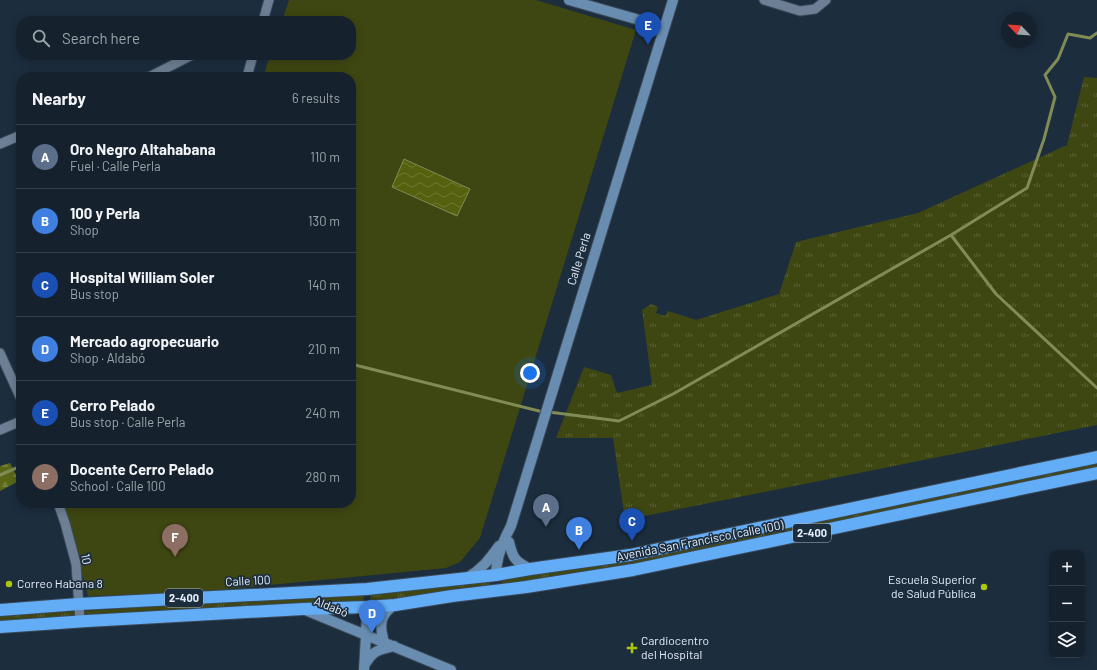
<!DOCTYPE html>
<html lang="en">
<head>
<meta charset="utf-8">
<style>
  body { margin:0; font-family:Barlow,sans-serif; background:#1e2a36; color:#f1f3f6 }
  .controls { position:absolute; right:12px; bottom:12px; display:grid; overflow:hidden; border-radius:8px; box-shadow:0 2px 10px #0003 }
  .controls button { width:36px; height:36px; display:grid; place-items:center; padding:0; border:0; border-bottom:1px solid #343f4a; background:#15222e; color:#f1f3f6; font:20px sans-serif }
  .compass { position:absolute; left:1001px; top:12px; width:36px; height:36px; border-radius:50%; background:#15222e; box-shadow:0 2px 10px #0003; rotate:295deg }
  .you { position:absolute; left:530px; top:373px; width:14px; height:14px; margin:-10px; border:3px solid #fff; border-radius:50%; background:#1a73e8; box-shadow:0 0 0 6px #1a73e833 }
  .badge { display:grid; place-items:center; width:26px; height:26px; border-radius:50%; background:#adc60e; color:#fff; font-size:13px; font-weight:700 }
  .pin { position:absolute; translate:-50% -33px; filter:drop-shadow(0 1px 2px #0008) }
  .pin::after { content:''; position:absolute; top:21px; width:14px; height:12px; background:inherit; clip-path:polygon(0 0,100% 0,50% 100%) }
  .list { margin:0; padding:0; list-style:none }
  h2 { display:flex; justify-content:space-between; align-items:center; height:52px; margin:0; padding:0 16px; font-size:17px }
  h2 small { font-size:13px; font-weight:400; color:#9da4aa }
  .list li { display:grid; grid-template-columns:26px 1fr auto; gap:12px; align-items:center; box-sizing:border-box; height:64px; padding:0 16px; border-top:1px solid #343f4a }
  .list b { display:block; font-size:15px; white-space:nowrap }
  .list p { margin:0; font-size:13px; white-space:nowrap; color:#9da4aa }
  .list em { font-size:13px; font-style:normal; color:#9da4aa }
  .icon { flex:none; width:22px; height:22px; fill:none; stroke:currentColor; stroke-width:2; stroke-linecap:round; stroke-linejoin:round }
  .map { position:relative; flex:none; width:1097px; height:670px; overflow:hidden }
  .search { position:absolute; background:#15222e; box-shadow:0 2px 10px #0003; left:16px; top:16px; width:340px; height:44px; display:flex; align-items:center; gap:10px; box-sizing:border-box; padding:0 14px; border-radius:16px; color:#9da4aa; font-size:15px }
  .panel { position:absolute; background:#15222e; box-shadow:0 2px 10px #0003; left:16px; top:72px; width:340px; height:436px; border-radius:16px }
  .map>svg:first-child { display:block }
</style>
</head>
<body>
<div class="map">
<svg width="1097" height="670" viewBox="0 0 1097 670">
  <defs>
    <pattern id="grass-tufts" width="24" height="20" patternUnits="userSpaceOnUse"><rect width="24" height="20" fill="#3e4712"/><path d="M3 7l-1-3M5 7V3M7 7l1-3M15 17l-1-3M17 17v-4M19 17l1-3" fill="none" stroke="#5a6235"/></pattern>
    <pattern id="forest-firs" width="22" height="20" patternUnits="userSpaceOnUse"><rect width="22" height="20" fill="#5a6716"/><path d="M5 1l3.5 6h-7zM16 11l3.5 6h-7z" fill="#727d39"/></pattern>
    <pattern id="water-waves" width="16" height="10" patternUnits="userSpaceOnUse"><rect width="16" height="10" fill="#55610e"/><path d="M0 5q4-4 8 0t8 0" fill="none" stroke="#6d7832"/></pattern>
  </defs>
  <rect width="100%" height="100%" fill="#1c2d3e"/>
  <path fill="url(#grass-tufts)" d="M1084,77l13,1v347l-472,95 -12,-82h-57l28,-71 27,8 6,18 35,-8 -10,-75 9,-6 7,3 -2,6 9,3 3,-5 28,9 83,-26 17,-52 122,-29 149,-68z
    M1097,463v4l-455,95 -112,19 -29,3 1,-5z
    M490,581v5l-97,14 -23,1 1,-6z
    M364,595l-1,6 -59,2 -220,12 -1,-4 221,-13z
    M76,611v5l-76,5v-5z"/>
  <path fill="url(#forest-firs)" d="M10,463l9,18 -19,10v-25z"/>
  <path fill="#3e4712" d="M289,0h247l100,30 -156,508 -20,24 -14,6 -250,24 -108,4 -25,-93h288v-426h-88l7,-22h81v-34h-69z"/>
  <path fill="url(#water-waves)" stroke="#808b55" d="M404,159l66,30 -13,27 -65,-29z"/>
  <g fill="none" stroke-linecap="round" stroke-linejoin="round">
    <path stroke="#808b55" stroke-width="3" d="M951,235l45,59 101,94
      M351,364l192,48
      M549,412l70,9 54,-27 278,-159 76,-47 17,-49 11,-42 -10,-22 13,-16 10,-25 22,4 7,-5
      M0,475l21,-9"/>
    <defs>
      <path id="street" d="M764,0l36,11 15,-2 11,-9
        M263,21l6,-21
        M149,77l43,-22
        M247,77l6,-22
        M0,144l21,-9
        M0,353l21,46
        M0,430l21,-9
        M58,503l7,20 11,41 4,57"/>
      <path id="secondary" d="M569,0l95,27
        M509,542c4,17 6,19 21,27
        M496,575c0,-17 7,-34 15,-49l162,-526
        M467,578c15,-9 22,-18 32,-32
        M305,610l146,60
        M383,638c-4,-14 -2,-25 12,-33
        M365,664c9,-14 13,-14 29,-18
        M364,670l2,-35 1,-28"/>
      <path id="highway" d="M0,610l79,-6 288,-15 129,-14 34,-6 100,-14 467,-98
        M0,627l87,-6 216,-12 64,-2 28,-2 57,-9 74,-9 107,-17 464,-97"/>
    </defs>
    <use href="#street" stroke="#3b4958" stroke-width="11"/>
    <use href="#secondary" stroke="#3b4958" stroke-width="12"/>
    <use href="#highway" stroke="#3b4958" stroke-width="14"/>
    <use href="#street" stroke="#6c7f94" stroke-width="9"/>
    <use href="#secondary" stroke="#698db1" stroke-width="10"/>
    <use href="#highway" stroke="#63adf6" stroke-width="12"/>
  </g>
  <g fill="#adc60e" stroke="#1c2d3e" stroke-width="1.5">
    <circle cx="9" cy="584" r="4"/>
    <circle cx="984" cy="587" r="4"/>
    <path d="M630 642h4v4h4v4h-4v4h-4v-4h-4v-4h4z"/>
  </g>
  <g text-anchor="middle" stroke-width="3.5" stroke-linejoin="round" paint-order="stroke">
    <g fill="#1c2d3e" stroke="#a8b4c2" stroke-width="1">
      <rect x="793" y="524" width="38" height="18" rx="3"/>
      <rect x="165" y="589" width="38" height="18" rx="3"/>
    </g>
    <g font-size="11" font-weight="bold" fill="#e4eefa">
      <text x="812" y="537">2-400</text>
      <text x="184" y="602">2-400</text>
    </g>
    <g font-size="12" fill="#e4eefa" stroke="#1c2d3e">
      <text transform="translate(579 259) rotate(-73)" y="4">Calle Perla</text>
      <text transform="translate(700 541) rotate(-11)" y="4">Avenida San Francisco (calle 100)</text>
      <text transform="translate(86 559) rotate(79)" y="4">10</text>
      <text transform="translate(248 581) rotate(-3)" y="4">Calle 100</text>
      <text transform="translate(331 607) rotate(22)" y="4">Aldabó</text>
    </g>
    <g font-size="12" fill="#e4eefa" stroke="#1c2d3e" text-anchor="start">
      <text x="976" y="584" text-anchor="end">Escuela Superior<tspan x="976" dy="14">de Salud Pública</tspan></text>
      <text x="17" y="588">Correo Habana 8</text>
      <text x="641" y="645">Cardiocentro<tspan x="641" dy="14">del Hospital</tspan></text>
    </g>
  </g>
</svg>
<div class="controls">
<button>+</button>
<button>−</button>
<button><svg class="icon" aria-label="layers" viewBox="0 0 24 24"><path d="M12 4l9 5-9 5-9-5zM3 14l9 5 9-5"/></svg></button>
</div>
<svg class="compass" viewBox="-18 -18 36 36"><path d="M0-13l5 13h-10z" fill="#e53935"/><path d="M0 13l5-13h-10z" fill="#9da4aa"/></svg>
<div class="you"></div>
<div class="pin badge" style="left:546px;top:527px;background:#5c6f8a">A</div>
<div class="pin badge" style="left:579px;top:550px;background:#3f7fe0">B</div>
<div class="pin badge" style="left:632px;top:541px;background:#1a4fb4">C</div>
<div class="pin badge" style="left:372px;top:633px;background:#3f7fe0">D</div>
<div class="pin badge" style="left:648px;top:45px;background:#1a4fb4">E</div>
<div class="pin badge" style="left:175px;top:557px;background:#8d6e63">F</div>
<div class="search"><svg class="icon" aria-label="search" viewBox="0 0 24 24"><circle cx="10" cy="10" r="6"/><path d="M15 15l6 6"/></svg>Search here</div>
<section class="panel">
<h2>Nearby<small>6 results</small></h2>
<ul class="list">
<li><span class="badge" style="background:#5c6f8a">A</span><div><b>Oro Negro Altahabana</b><p>Fuel · Calle Perla</p></div><em>110 m</em></li>
<li><span class="badge" style="background:#3f7fe0">B</span><div><b>100 y Perla</b><p>Shop</p></div><em>130 m</em></li>
<li><span class="badge" style="background:#1a4fb4">C</span><div><b>Hospital William Soler</b><p>Bus stop</p></div><em>140 m</em></li>
<li><span class="badge" style="background:#3f7fe0">D</span><div><b>Mercado agropecuario</b><p>Shop · Aldabó</p></div><em>210 m</em></li>
<li><span class="badge" style="background:#1a4fb4">E</span><div><b>Cerro Pelado</b><p>Bus stop · Calle Perla</p></div><em>240 m</em></li>
<li><span class="badge" style="background:#8d6e63">F</span><div><b>Docente Cerro Pelado</b><p>School · Calle 100</p></div><em>280 m</em></li>
</ul>
</section>
</div>
</body>
</html>
